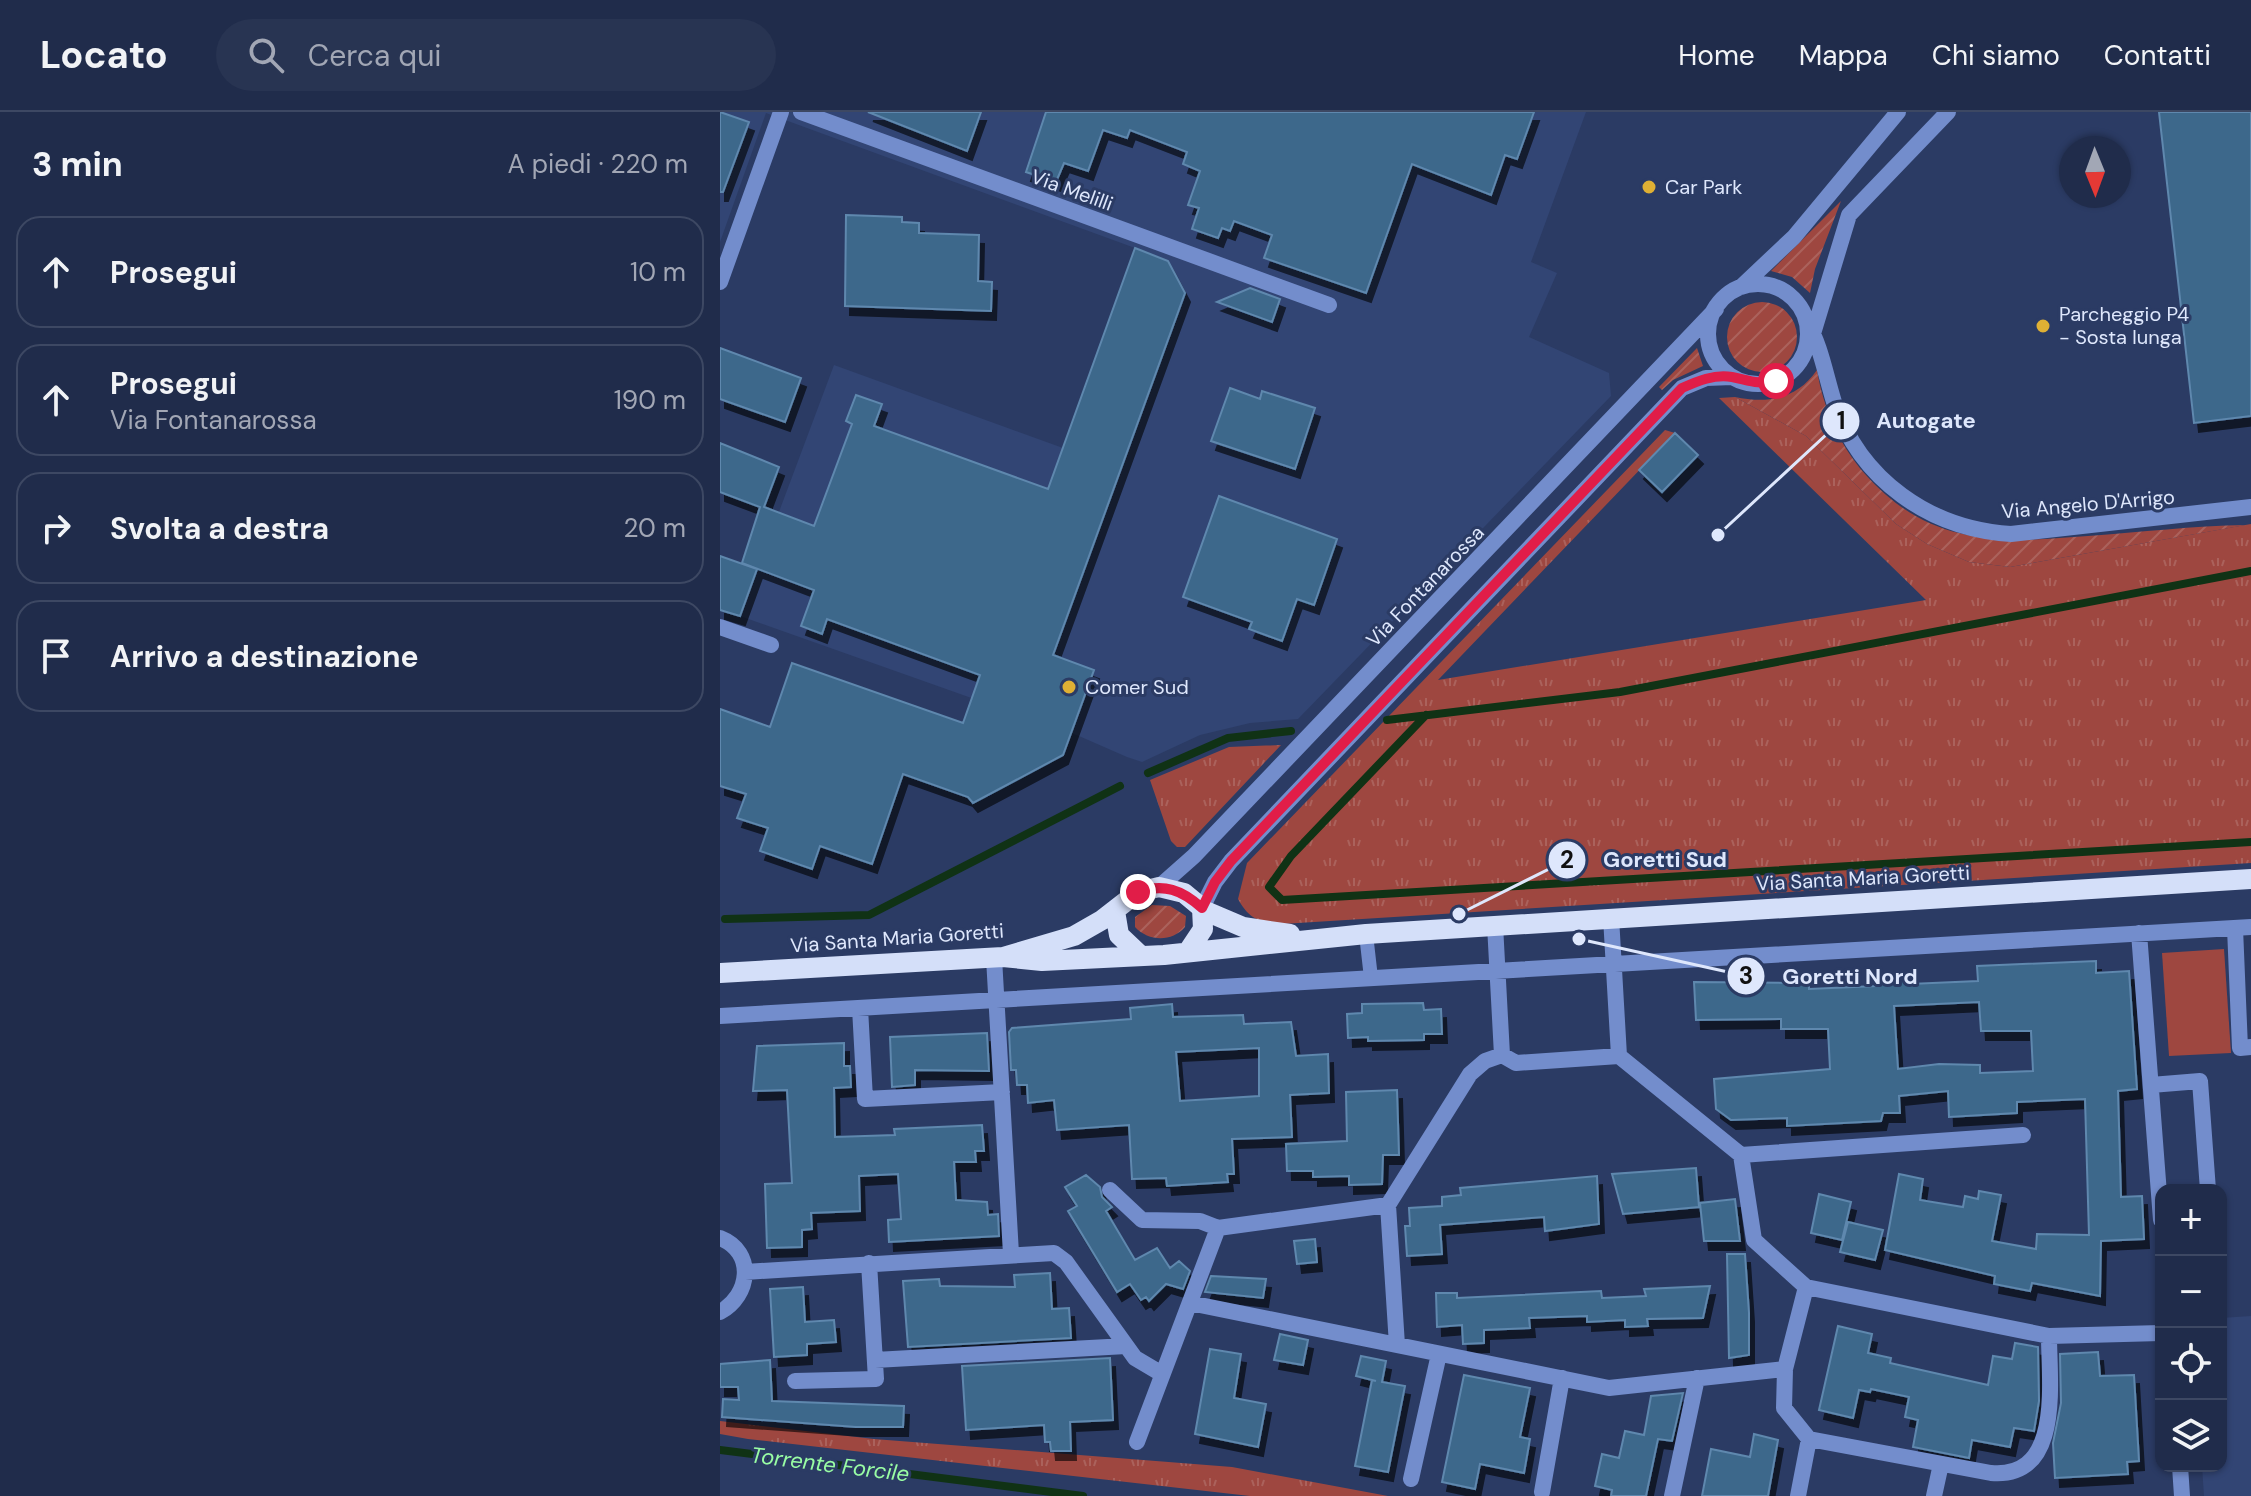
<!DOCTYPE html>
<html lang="it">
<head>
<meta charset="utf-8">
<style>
  body { margin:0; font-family:"DM Sans",sans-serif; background:#283452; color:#f1f3f6 }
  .controls { position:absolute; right:24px; bottom:24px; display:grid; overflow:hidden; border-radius:16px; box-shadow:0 2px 6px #0004 }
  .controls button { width:72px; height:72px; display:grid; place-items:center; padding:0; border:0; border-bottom:2px solid #3d4863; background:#202c4b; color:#f1f3f6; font:40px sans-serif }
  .compass { position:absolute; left:1339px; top:24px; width:72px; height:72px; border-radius:50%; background:#202c4b; box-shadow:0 2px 6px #0004; rotate:179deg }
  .stop { position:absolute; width:24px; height:24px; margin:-18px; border:6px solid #e11d48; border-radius:50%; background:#fff }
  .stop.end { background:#e11d48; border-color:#fff; box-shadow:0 2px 8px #0008 }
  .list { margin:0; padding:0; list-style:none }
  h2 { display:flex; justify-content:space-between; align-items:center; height:104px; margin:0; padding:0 32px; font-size:34px }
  h2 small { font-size:26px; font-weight:400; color:#a2a7b5 }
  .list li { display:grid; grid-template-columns:52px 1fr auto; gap:24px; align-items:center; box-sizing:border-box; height:112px; margin:0 16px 16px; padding:0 16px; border:2px solid #3d4863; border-radius:24px }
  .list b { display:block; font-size:30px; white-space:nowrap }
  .list p { margin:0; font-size:26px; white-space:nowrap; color:#a2a7b5 }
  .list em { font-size:26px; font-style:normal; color:#a2a7b5 }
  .icon { flex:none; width:44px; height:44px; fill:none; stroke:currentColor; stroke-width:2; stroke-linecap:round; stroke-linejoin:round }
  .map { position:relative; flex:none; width:1531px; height:1384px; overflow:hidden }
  header { display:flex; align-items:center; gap:48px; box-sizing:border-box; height:112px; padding:0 40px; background:#202c4b; border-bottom:2px solid #3d4863 }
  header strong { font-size:38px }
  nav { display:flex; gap:44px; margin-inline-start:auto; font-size:28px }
  .search { width:560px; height:72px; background:#283452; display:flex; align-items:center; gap:20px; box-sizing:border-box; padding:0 28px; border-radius:44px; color:#a2a7b5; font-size:30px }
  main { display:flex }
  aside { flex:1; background:#202c4b }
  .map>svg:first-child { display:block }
</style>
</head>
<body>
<header>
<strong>Locato</strong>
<div class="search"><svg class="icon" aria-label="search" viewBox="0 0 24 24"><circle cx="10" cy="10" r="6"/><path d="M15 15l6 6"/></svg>Cerca qui</div>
<nav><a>Home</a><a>Mappa</a><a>Chi siamo</a><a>Contatti</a></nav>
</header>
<main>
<aside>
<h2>3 min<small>A piedi · 220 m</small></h2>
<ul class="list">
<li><svg class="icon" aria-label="ahead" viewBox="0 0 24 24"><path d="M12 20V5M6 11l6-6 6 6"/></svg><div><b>Prosegui</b></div><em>10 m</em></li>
<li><svg class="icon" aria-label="ahead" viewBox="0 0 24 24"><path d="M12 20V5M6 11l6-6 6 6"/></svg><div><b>Prosegui</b><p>Via Fontanarossa</p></div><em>190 m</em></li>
<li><svg class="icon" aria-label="right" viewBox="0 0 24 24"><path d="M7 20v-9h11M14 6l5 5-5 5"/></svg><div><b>Svolta a destra</b></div><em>20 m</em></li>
<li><svg class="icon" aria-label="arrive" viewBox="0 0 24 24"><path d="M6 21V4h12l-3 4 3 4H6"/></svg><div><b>Arrivo a destinazione</b></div></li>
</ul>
</aside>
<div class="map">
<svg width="1531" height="1384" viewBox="0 0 1531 1384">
  <defs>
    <pattern id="grass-tufts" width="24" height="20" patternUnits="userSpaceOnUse" patternTransform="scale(2)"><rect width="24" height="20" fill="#9e4740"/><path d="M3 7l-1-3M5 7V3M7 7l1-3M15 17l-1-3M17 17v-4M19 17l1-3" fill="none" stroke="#ab625c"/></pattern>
    <pattern id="garden-furrows" width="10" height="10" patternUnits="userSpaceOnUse" patternTransform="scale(2)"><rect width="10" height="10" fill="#9e4740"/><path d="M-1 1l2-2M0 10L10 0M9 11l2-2" fill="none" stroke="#ab625c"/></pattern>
    <filter id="shadow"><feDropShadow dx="5" dy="9" stdDeviation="0" flood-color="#0009"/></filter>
  </defs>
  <rect width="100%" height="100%" fill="#2b3b64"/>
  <path fill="#324574" d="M0,0h866l-55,150 26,11 -28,64 80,36 2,23 -313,323 -48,4 -50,12 -58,27 -15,-5 -48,-21 -339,-120 94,-251 229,83 72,-200 -369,-135 -46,129z
    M1531,1204v180h-47l-2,-30h19v-148z"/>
  <path fill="url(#grass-tufts)" d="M1015,285l71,39 90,88 31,20 42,18 41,5 241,-43v339l-969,61c-22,-1 -33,-5 -44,-25l9,-36 418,-433 10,3 -237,247 488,-80 -207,-202z
    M561,633l-96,102h-8l-6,-6 -21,-61 79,-33z
    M0,1309l154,18 358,28 156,29h-138l-502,-57 -28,-5z"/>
  <path fill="#9e4740" d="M1504,837l7,104 -62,3 -7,-103z"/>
  <path fill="url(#garden-furrows)" d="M1121,89l-26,68 -5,24 -18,-16 -21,-6z
    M1007 225a35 35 0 1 1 70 0a35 35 0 1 1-70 0Z
    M977,236l6,18 -30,14 -11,10 -3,-3z
    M1097,258c6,38 23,76 48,104 65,73 134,69 223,62 53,-4 105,-10 158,-11l-236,42 -41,-5 -42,-18 -31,-20 -90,-88 -71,-39c33,7 62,2 82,-27z
    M432,793l18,1 16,10 -1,11c-13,15 -36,15 -50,0v-10z"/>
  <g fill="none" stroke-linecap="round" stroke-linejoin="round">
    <path stroke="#103215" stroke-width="8" d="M706,603l-135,141 -22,31 13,13 969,-58
      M667,608l233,-28 631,-121
      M428,661l80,-35 63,-7
      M5,807l144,-4 251,-129
      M0,1338l363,46"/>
  </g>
  <path fill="#3e678b" stroke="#5e88ae" stroke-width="2" fill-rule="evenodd" filter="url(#shadow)" d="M0,0l29,10 -26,70h-3z
    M148,0h113l-14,39z
    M326,0h488l-17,47 -12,-4 -14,40 -79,-31 -46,129 -102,-35 8,-23 -38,-14 -4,10 -8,-3 -4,10 -26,-9 7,-21 -11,-3 12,-34 -17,-7 4,-12 -57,-22 -3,8 -24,-8 -15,41 -24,-8 -8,19 -30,-10z
    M1439,0h92v304l-57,7z
    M126,103l56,2v5l17,1v10l60,2 -1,46 14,1 -1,29 -146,-5z
    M415,136l33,13 17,32 -132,362 41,15 -31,85 -90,48 -5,-6 -65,-23 -31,90 -52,-18 -8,23 -52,-18 8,-23 -31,-10 9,-24 -26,-8v-77l50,18 22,-64 171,60 17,-48 -153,-56 -5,15 -21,-8 13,-36 -72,-27 18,-56 -40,-15v-49l59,24 -15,40 50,19 38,-102 -6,-3 10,-26 26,9 -8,22 174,63z
    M530,176l30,11 -8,23 -55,-20z
    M0,236l81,30 -16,44 -65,-23z
    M510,276l30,11 2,-8 53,17 -20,61 -84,-28z
    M955,321l23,22 -36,37 -23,-22z
    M499,384l118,43 -23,66 -17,-6 -15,42 -33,-12 3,-7 -69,-25z
    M0,444l37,13 -17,47 -20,-6z
    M1376,849v12l33,-2 8,118 -19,2 3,106 21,-1 2,43 -43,2 -1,55 -68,-13 -2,8 -36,-7 1,-8 -110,-26 14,-76 24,5 -3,21 43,7 2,-11 13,3 1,-8 22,4 -9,46 44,8 1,-15 52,1 -4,-136 -68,3v11l-68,4 -1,-26 -49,5 1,17h-17l-2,8 -94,5v-8l-56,2 -15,-11 -2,-30 116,-10 -2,-40h-47v-10l-85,1 -2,-38 115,1v6l67,-3 -1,-11 34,-2 1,11 68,-3 -1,-15zM1259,890l2,29h50l2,40 -53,2v-8l-41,-1 -41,5 -4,-63z
    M703,891l1,7 17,-1 1,25h-18v6l-56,1v-4l-20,1 -1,-24 15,-1v-9z
    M452,892l1,13 70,-2 1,9 47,-2 5,34 32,-2 1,39 -39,2 2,42 -60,2 2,35h-7l1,8 -61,4 -1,-8 -34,1 -3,-54 -72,5 -3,-30 -26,3 -1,-18h-10l-1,-15h-5l-2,-38 3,-4 119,-9 -1,-11zM539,936v48l-79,5 -4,-49z
    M267,921l2,38 -74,-1v15l-23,2 -2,-50z
    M124,931v23h6l1,21 -17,1 1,49 60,-2 -1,-6 88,-4 2,26h-9l1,11h-22l2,38 31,2 1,13 10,-1 1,22 -110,6 -1,-22 13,-1 -3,-45 -39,2 1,35 -49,2 1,16 -10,1v17l-35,1 -2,-64 27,-1 -5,-93 -34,1 4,-45z
    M677,978l2,65h-16l-1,29 -33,1v-9l-36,1v-6h-26l-1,-27 61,-3 -1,-49z
    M976,1056l3,39 -76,7 -11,-40z
    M366,1063l14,12 2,10 10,10 -6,4 29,49 22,-12 13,20 9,-7 11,10 -7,18 -17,-5 -17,17 -3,-4 -5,3 -11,-16 -13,8 -49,-81 9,-5 -12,-19z
    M877,1064l2,48 -54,7 -1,-14 -104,8 2,29 -35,2 -2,-30h5l-1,-18 33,-2v-9l19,-2 -1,-7z
    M1099,1082l32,8 -9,38 -31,-7z
    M1015,1087l5,42h-36l-4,-38z
    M1128,1110l35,8 -8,30 -35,-8z
    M595,1127l2,23 -20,2 -3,-23z
    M1007,1142h18l4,59v42l-20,3z
    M330,1161l2,36 17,-1 2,30 -163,9 -5,-66 36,-2 1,7 75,1 -1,-12z
    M491,1164l55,3 -3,19 -58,-6z
    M990,1174l-7,32 -56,1 1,7 -23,1v-7l-38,2v-6l-58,2 1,10 -46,2v13l-21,1 -1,-19 -25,2 -1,-34h21v5l144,-7 1,7 44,-2 -2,-7z
    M83,1175l2,35 29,-2 2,22 -29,2v11l-33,2 -4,-68z
    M1118,1214l34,8 -4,19 23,5 -1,5 98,22 5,-29 19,3 3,-16 23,4 1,54 -5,30 -20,-3 -4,19 -38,-7 -3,18 -56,-11 5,-27 -13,-3 4,-20 -38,-8 -1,3 -11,-2 -6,28 -34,-8z
    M560,1222l28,6 -5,25 -29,-5z
    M490,1237l31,5 -7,44 32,6 -8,43 -63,-13z
    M1378,1240l2,24 34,-1 5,86 -12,1 1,12 -73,4 -2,-35 8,-40 -1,-49z
    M641,1244l25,5 -4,21 23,4 -17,86 -33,-6 17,-86 4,1 -20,-5z
    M390,1246l3,62 -43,2 1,29h-20l-1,-9h-5l-1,-17 -78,5 -4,-64z
    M50,1248l2,41 132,5 -1,21h-47l-134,-10 1,-18 16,1 -1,-13h-18v-23z
    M744,1263l66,13 -10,49 10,2 -6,34 -44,-9 -5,25 -33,-7z
    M963,1281l-11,48 -14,-2 -12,57h-35l1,-6 -17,-4 7,-32 17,4 6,-27 19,4 7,-39z
    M1034,1322l24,6 -10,56h-66l9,-47 39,8z"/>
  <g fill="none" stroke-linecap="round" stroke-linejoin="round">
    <path stroke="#738dcc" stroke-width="14" d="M646,822l5,44"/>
    <path stroke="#738dcc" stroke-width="16" d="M81,0l528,193
      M0,170l61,-170
      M988 222a50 50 0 1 1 100 0a50 50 0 1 1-100 0Z
      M1021,175l53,-50 104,-125
      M1086,208c15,26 19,53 28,82 26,78 96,127 177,132l240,-27
      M1092,225l37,-122 99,-103
      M0,515l51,18
      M439,775l35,-31 522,-547
      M482,796l13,-26 16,-21 451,-473 24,-10 26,-1
      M891,805l8,139
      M775,813l7,130
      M1515,816l5,120 11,-1
      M1419,821l22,287
      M274,846l17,296
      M140,896l5,91 137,-7
      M0,904l1531,-89
      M1431,973l49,-4 8,109
      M1021,1043l282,-20
      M390,1078l32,30 58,1 18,7 170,-23
      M0,1126c36,14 30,58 0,74
      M25,1160l309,-19 12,9 69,96 27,16
      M470,1191l419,85 176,-19 21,-82
      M677,1233l-9,-140 82,-131 15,-13 17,-6 14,8 103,-7 122,99 13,85 52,47 243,49 112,-3
      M155,1248l251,-14
      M1065,1257l-1,39 25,31 -11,57
      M75,1269l81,-2 -7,-116
      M1089,1327l182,34c72,6 58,-90 58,-137
      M417,1330l81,-214
      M1460,1354l2,30
      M691,1367l28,-125
      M822,1380l20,-114
      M952,1384l25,-118
      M1214,1384l7,-32"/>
    <path stroke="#d4dff9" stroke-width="20" d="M483,798l40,17 47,7
      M395,799l4,24 20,19
      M283,845l39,4 122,-6 202,-21 885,-55
      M0,861l283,-16 71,-21 28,-16 36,-28 21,-5 25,6 18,15 1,21 -14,21"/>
  </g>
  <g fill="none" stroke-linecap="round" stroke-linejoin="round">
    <path stroke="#e11d48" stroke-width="10" d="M418,780c26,-9 44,-2 64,16l13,-26 16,-21 451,-473c16,-7 32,-14 50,-11 16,3 26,8 44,4"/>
  </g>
  <g fill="#dfb034" stroke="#2b3b64" stroke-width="3">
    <circle cx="929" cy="75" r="8"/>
    <circle cx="1323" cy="214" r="8"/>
    <circle cx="349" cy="575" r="8"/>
  </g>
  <g text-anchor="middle" stroke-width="6" stroke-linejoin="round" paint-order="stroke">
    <g font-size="20" fill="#dee7fc" stroke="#2b3b64" text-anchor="start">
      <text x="945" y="82">Car Park</text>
      <text x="1339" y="209">Parcheggio P4<tspan x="1339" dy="23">- Sosta lunga</tspan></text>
      <text x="365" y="582">Comer Sud</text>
    </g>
    <g font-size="20" fill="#dee7fc" stroke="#2b3b64">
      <text transform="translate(352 78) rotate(20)" y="7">Via Melilli</text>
      <text transform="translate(1368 392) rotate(-5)" y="7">Via Angelo D'Arrigo</text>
      <text transform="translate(705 474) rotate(-46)" y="7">Via Fontanarossa</text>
      <text transform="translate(1143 766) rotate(-3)" y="7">Via Santa Maria Goretti</text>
      <text transform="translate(177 826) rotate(-4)" y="7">Via Santa Maria Goretti</text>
    </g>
    <g font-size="22" font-style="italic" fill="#99fda4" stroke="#2b3b64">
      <text transform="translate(110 1352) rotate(7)" y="8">Torrente Forcile</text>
    </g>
  </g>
  <path fill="none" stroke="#dee7fc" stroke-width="3" d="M998 423L1121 309M739 802L847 748M859 827L1026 864"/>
  <g fill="#dee7fc" stroke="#2b3b64" stroke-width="3">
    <circle cx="998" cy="423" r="8"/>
    <circle cx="739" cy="802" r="8"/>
    <circle cx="859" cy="827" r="8"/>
    <circle cx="1121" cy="309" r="20"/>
    <circle cx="847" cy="748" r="20"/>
    <circle cx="1026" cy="864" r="20"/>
  </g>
  <g font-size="24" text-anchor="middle" font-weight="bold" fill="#111">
    <text x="1121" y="317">1</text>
    <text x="847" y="756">2</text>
    <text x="1026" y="872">3</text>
  </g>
  <g font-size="22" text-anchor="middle" font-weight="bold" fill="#dee7fc" stroke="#2b3b64" stroke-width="6" stroke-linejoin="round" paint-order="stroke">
    <text x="1206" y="316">Autogate</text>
    <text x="945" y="755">Goretti Sud</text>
    <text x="1130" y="872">Goretti Nord</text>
  </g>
</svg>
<div class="controls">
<button>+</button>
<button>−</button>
<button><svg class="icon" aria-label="locate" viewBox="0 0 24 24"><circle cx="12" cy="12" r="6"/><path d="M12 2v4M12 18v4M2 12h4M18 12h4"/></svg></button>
<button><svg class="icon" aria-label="layers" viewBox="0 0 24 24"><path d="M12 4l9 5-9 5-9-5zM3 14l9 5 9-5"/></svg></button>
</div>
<svg class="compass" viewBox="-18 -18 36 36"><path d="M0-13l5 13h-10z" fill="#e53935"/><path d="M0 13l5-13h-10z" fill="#a2a7b5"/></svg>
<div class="stop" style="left:1056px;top:269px"></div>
<div class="stop end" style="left:418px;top:780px"></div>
</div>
</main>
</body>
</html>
